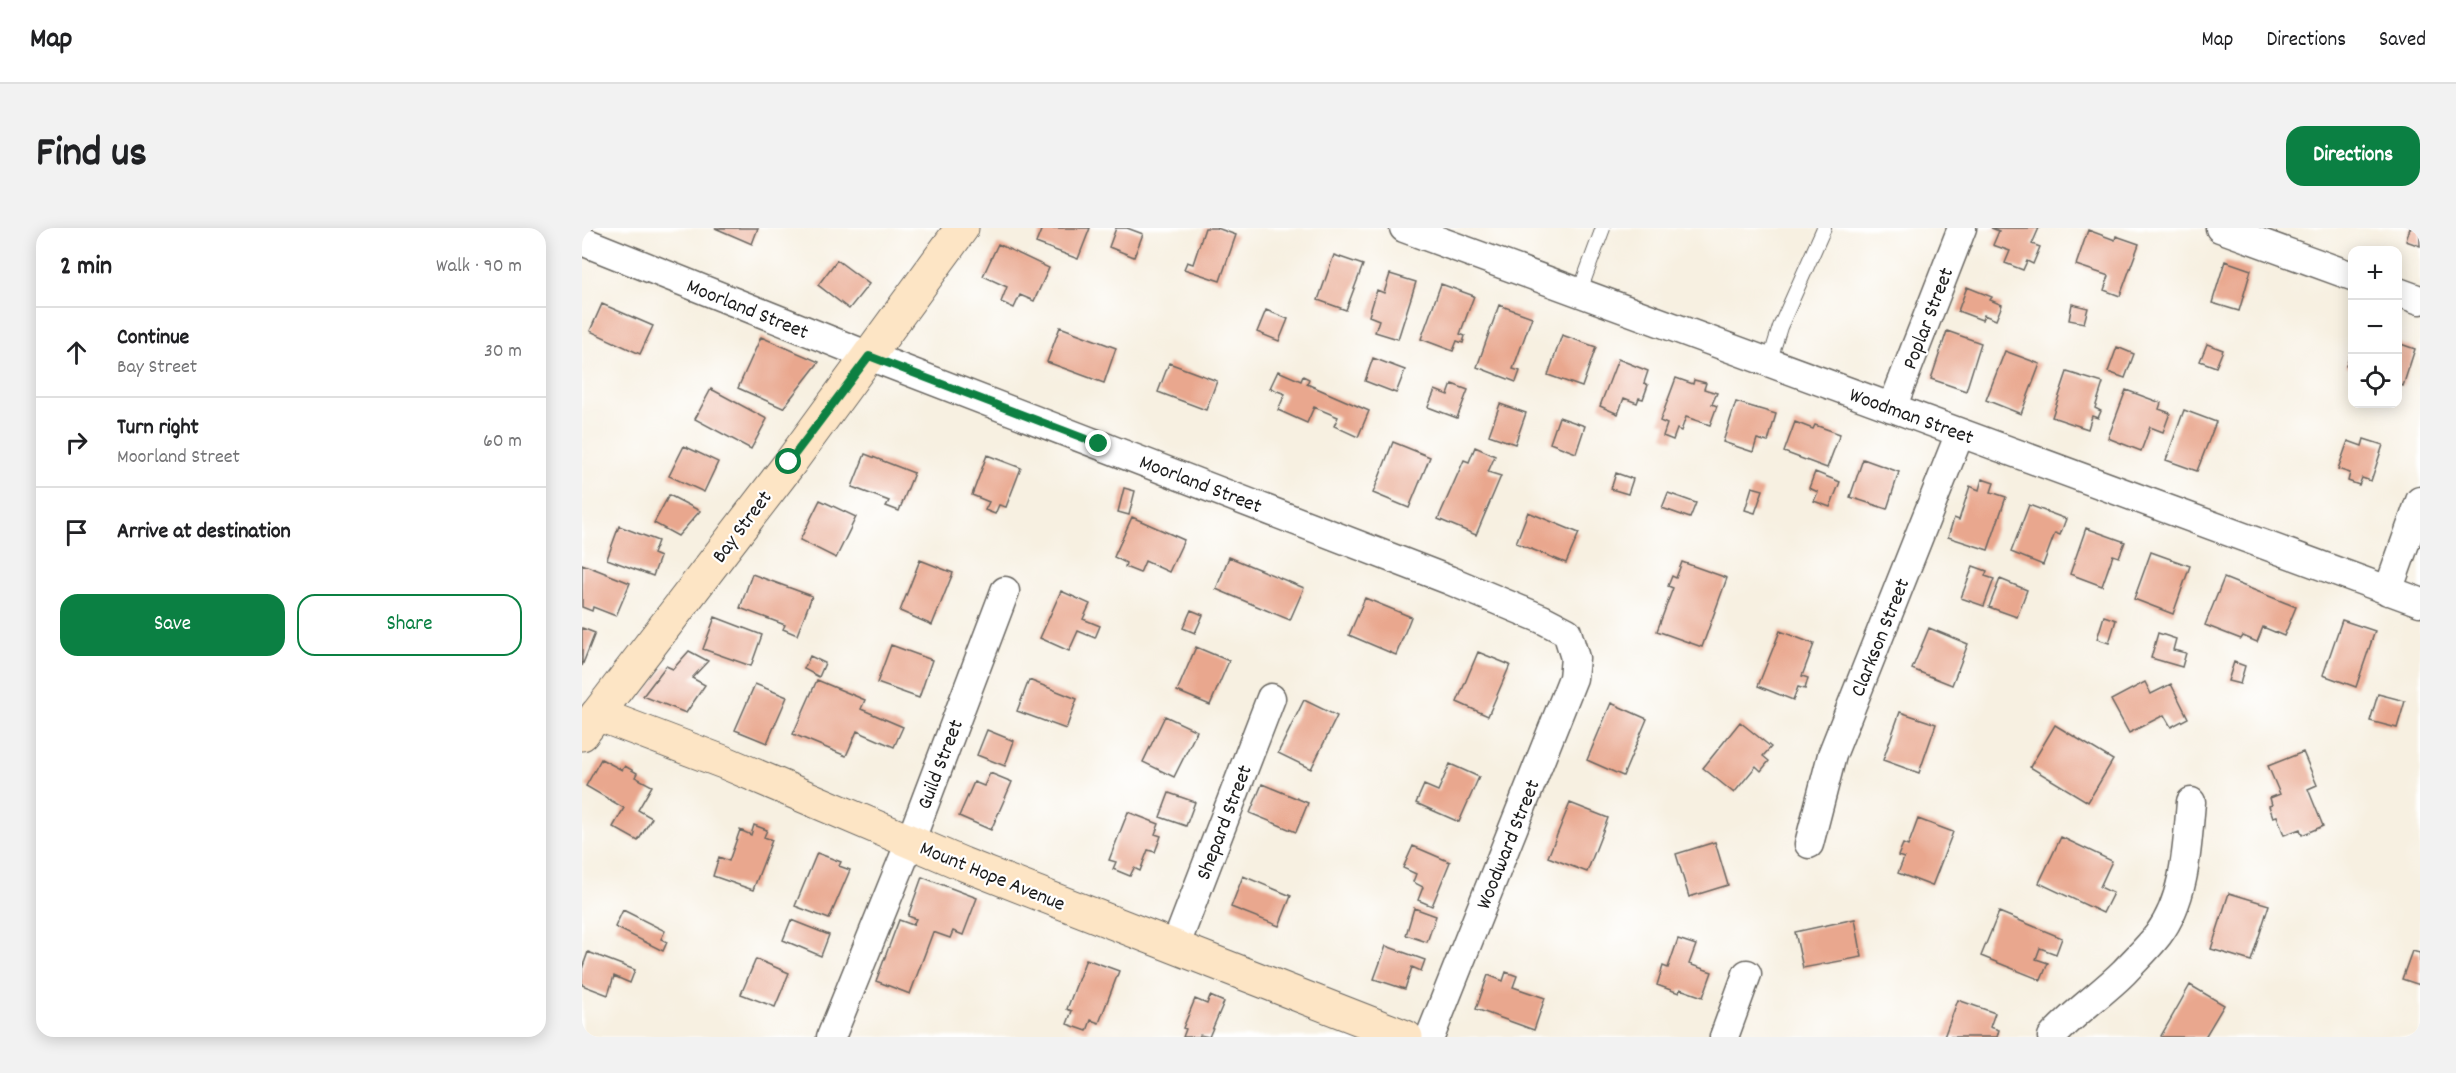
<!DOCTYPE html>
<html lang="en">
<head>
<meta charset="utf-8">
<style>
  body { margin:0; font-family:Dekko,sans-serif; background:#f2f2f2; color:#202124 }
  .controls { position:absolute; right:18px; top:18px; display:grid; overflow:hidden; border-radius:12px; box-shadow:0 3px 15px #0003 }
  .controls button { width:54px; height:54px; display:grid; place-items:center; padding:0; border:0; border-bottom:2px solid #e0e0e0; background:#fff; color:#202124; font:30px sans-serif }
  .stop { position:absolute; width:18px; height:18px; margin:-14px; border:4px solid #0b8043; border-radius:50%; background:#fff }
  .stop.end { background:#0b8043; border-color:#fff; box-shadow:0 2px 6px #0008 }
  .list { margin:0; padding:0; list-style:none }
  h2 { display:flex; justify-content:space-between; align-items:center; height:78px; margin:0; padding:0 24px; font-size:26px }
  h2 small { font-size:20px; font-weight:400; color:#757577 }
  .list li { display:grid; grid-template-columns:39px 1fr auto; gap:18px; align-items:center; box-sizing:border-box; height:90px; padding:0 24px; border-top:2px solid #e0e0e0 }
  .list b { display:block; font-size:22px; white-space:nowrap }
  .list p { margin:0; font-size:20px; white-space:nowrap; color:#757577 }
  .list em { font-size:20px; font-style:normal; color:#757577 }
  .actions { display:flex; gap:12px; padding:18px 24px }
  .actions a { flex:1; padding:14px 0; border:2px solid #0b8043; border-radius:18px; text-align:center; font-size:21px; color:#0b8043 }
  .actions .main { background:#0b8043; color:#fff }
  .icon { flex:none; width:33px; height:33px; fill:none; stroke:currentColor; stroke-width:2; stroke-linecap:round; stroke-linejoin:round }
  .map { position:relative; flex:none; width:1838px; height:809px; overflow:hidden; border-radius:18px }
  header { display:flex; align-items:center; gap:36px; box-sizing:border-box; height:84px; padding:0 30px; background:#fff; border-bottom:2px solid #e0e0e0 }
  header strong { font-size:28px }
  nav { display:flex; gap:33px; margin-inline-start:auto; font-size:21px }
  .intro { display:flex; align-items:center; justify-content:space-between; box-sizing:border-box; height:144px; padding:0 36px }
  h1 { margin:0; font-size:42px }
  .button { padding:15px 27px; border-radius:18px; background:#0b8043; color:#fff; font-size:21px; font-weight:700 }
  main { display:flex; gap:36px; padding:0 36px }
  aside { flex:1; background:#fff; border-radius:18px; box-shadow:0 3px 15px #0003 }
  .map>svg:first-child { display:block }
</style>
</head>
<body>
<header>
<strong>Map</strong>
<nav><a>Map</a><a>Directions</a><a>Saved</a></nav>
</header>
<div class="intro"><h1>Find us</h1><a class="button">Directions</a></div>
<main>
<aside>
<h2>2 min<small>Walk · 90 m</small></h2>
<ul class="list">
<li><svg class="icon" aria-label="ahead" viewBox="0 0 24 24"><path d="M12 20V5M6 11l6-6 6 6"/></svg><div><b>Continue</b><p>Bay Street</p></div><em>30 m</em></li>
<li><svg class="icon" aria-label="right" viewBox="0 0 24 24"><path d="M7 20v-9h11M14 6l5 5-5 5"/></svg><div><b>Turn right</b><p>Moorland Street</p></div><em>60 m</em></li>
<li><svg class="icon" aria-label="arrive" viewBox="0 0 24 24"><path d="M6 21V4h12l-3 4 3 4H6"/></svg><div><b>Arrive at destination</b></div></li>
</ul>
<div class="actions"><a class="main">Save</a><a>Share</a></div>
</aside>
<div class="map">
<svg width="1838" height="809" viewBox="0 0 1838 809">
  <rect width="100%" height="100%" fill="#fff"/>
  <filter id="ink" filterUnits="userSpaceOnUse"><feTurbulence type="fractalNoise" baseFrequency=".0167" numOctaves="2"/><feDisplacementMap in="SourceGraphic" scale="12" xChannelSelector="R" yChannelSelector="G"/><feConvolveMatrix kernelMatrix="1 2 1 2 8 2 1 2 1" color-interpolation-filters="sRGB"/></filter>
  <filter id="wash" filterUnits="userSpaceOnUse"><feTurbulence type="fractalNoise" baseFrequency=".008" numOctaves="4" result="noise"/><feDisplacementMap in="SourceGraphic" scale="24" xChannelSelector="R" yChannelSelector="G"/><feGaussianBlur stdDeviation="1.35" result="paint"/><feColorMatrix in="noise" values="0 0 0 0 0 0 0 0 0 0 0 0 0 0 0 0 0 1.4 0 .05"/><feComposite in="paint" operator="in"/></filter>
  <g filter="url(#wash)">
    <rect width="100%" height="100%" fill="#f7f0e1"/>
    <g id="blocks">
      <path fill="#e9a78e" d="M133,0h43l-6,16z
        M460,0h48l-12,31 -42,-16z
        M534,0h11l16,6 -9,23 -25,-10z
        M623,0h12l19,7 -16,46 -36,-12 3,-7 6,2z
        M1409,0h48l-7,16 8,3 -7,17 -6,-3 -4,9 -18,-7 5,-12 -17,-6 6,-14z
        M1828,0h10v18l-14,-5z
        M1506,2l27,10 1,-4 23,8 -19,52 -16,-6 5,-14 -33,-11z
        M416,16l51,24 -15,33 -14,-6 -6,13 -13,-6 6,-15 -24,-11z
        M752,27l29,10 -17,45 -28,-10z
        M255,32l32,24 -20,25 -31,-24z
        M1643,33l26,9 -12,41 -27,-8z
        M808,46l26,8 -18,57 -23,-7 4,-12 -10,-4 8,-26 7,3z
        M859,56l33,12 -14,38 5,2 -2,7 -6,-2 -4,10 -32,-12z
        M1385,59l25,10 -2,3 12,5 -6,15 -12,-5 -2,5 -24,-9z
        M20,76l51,22 -13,28 -50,-23z
        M1490,76l16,4 -4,15 -15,-3z
        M917,77l33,12 -19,52 7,2 -4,11 -39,-15z
        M684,82l22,9 -9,22 -22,-9z
        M478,99l56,21 -12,35 -57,-21z
        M1365,103l34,12 -15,48 -35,-12z
        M980,107l34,12 -14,40 -34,-12z
        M179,109l58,25 -36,46 -45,-20z
        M1816,115l17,6 -12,37 -5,-2z
        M1625,116l16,6 -7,17 -16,-6z
        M1535,119l17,7 -9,24 -17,-6z
        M1770,121v20l-6,-3z
        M1423,123l35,13 -19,50 -35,-14z
        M791,130l32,12 -9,23 -31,-12z
        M1036,131l30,12 -4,12 4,2 -5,14 -4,-1 -2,5 -13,-5 -6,16 -18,-8z
        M587,135l48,18 -11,29 -48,-18z
        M696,143l23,10 2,-5 6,3 -2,5 62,27 -11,26 -24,-11 4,-9 -24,-10 -7,16 -29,-13 7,-16 -15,-6z
        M1485,144l36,11 -8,25 6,3 -3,7 -6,-2 -4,13 -36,-12z
        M1094,150l17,6 1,-4 12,3 -2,6 13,4 -5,11 5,2 -7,19 -24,-8 -5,14 -4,-2 -4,11 -10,-4 4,-12 -7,-3z
        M870,156l16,6 -11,28 -29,-11 7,-17 13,5z
        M129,161l56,30 -16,30 -56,-30z
        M1544,162l35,13 -2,6 11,4 -7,19 -13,-5 -9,24 -33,-13z
        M1154,174l40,12 -8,28 -11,-3 -4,13 -30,-10z
        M918,176l26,9 -11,31 -26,-9z
        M1602,182l32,12 -19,49 -31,-11z
        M977,189l26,9 -9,27 -26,-10z
        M1213,194l18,7 2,-4 25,9 -13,34 -43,-16z
        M1782,211l19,6 -12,36 -9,-3 -3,7 -11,-4 2,-8 -12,-4 10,-28 14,5z
        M811,214l37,15 -21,51 -36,-15z
        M102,218l34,16 -14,30 -35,-16z
        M893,219l20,9 -7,16 13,4 -25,59 -38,-16 26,-59 5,2z
        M283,226l49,19 -15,38 -13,-5 3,-5 -37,-14z
        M405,227l34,13 -15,39 -7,-2 -4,9 -10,-4 4,-8 -17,-7z
        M1281,231l36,13 -12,37 -37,-12z
        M1233,244l25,10 -10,25 -16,-6 4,-9 -9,-4z
        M1034,245l17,6 -5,15 -17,-5z
        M1400,251l12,4 -3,9 15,5 -18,53 -40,-13 6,-19 5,2 11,-34 9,4z
        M1170,259l11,3 -8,23 -10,-3z
        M542,260l11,3 -6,24 -11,-3z
        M1086,265l28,10 -6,15 -28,-10z
        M87,267l31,16 -22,25 -24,-13z
        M238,272l36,17 -20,41 -36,-18z
        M1447,277l37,14 -6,16 -5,-2 -12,32 -32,-13z
        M946,284l51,21 -13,30 -50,-20z
        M550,289l52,23 -15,32 -24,-11 -5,12 -15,-6 1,-4 -12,-6z
        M37,298l39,15 -5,13 7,3 -7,19 -46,-17z
        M1504,300l39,14 -6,15 -6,-2 -11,31 -32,-12z
        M1569,324l39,14 -17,48 -39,-15z
        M647,329l75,31 -14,32 -74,-31z
        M338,332l33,13 -21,52 -32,-14z
        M1100,334l45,16 -25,69 -45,-16 16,-43 -5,-2 4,-10 4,2z
        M0,336l48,19 -14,33 -23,-9 -1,4 -10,-4z
        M1391,338l14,5 -2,5 9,3 -10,27 -23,-8z
        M170,346l60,22 -15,39 -14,-6 2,-4 -45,-17z
        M1642,350l72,29 -12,29 -21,-9 -6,15 -14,-6 -2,3 -36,-14z
        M1418,351l27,11 -10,27 -28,-10z
        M479,363l29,13 -7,15 17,7 -5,12 -17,-7 -9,20 -29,-13z
        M783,370l46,19 -15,38 -47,-20z
        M609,382l12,5 -8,18 -12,-5z
        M1522,388l12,4 -7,23 -12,-4z
        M133,389l47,18 -11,31 -48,-17z
        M1760,392l33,11 -19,56 -33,-12z
        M0,400l13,5 -13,33z
        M1347,400l39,16 -16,41 -40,-16z
        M1198,403l34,13 -12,32 6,2 -3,11 -7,-2 -5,13 -35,-14z
        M1576,405l18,6 -3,11 13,3 -4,14 -31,-9z
        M309,417l41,15 -13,38 -42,-15z
        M614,419l33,14 -19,44 -33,-14z
        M107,423l19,10 -16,17 13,7 -19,28 -43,-17 23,-30 7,3z
        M896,424l32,13 -22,51 -31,-14z
        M228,428l15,7 -6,14 -15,-8z
        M1652,434l11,4 -5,18 -12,-3z
        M235,452l48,20 -4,9 42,18 -9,20 -37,-16 -11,25 -53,-22z
        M447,452l48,19 -11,30 -49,-18z
        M1563,454l6,12 20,-10 17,34 -17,9 -7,-12 -35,18 -18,-33z
        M173,456l32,13 -20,46 -32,-13z
        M1796,466l27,7 -8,27 -27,-7z
        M722,472l33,16 -26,53 -33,-16z
        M1029,475l36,16 -24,57 -36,-16z
        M1318,484l36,12 -17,49 -36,-13z
        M583,488l32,15 -23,46 -31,-15z
        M1158,494l31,25 -8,9 6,5 -8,10 -5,-5 -22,27 -31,-25z
        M1473,497l58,35 -25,42 -58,-35z
        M405,502l27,11 -9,25 -28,-11z
        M1721,524l14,33 -9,4 15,37 -21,9 -2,-6 -16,6 -7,-19 -4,1 -4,-11 3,-1 -2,-7 10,-4 -12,-28z
        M19,531l21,11 3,-4 12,7 -2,4 17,9 -14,24 14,8 -14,23 -25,-14 11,-19 -38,-22z
        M868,536l29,13 -20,45 -43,-19 8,-18 14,6z
        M408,545l22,9 -21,48 -32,-14 15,-34 10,4z
        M680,556l46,19 -12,29 -46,-19z
        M587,565l26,9 -9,24 -26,-9z
        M988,575l38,15 -21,54 -39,-15z
        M546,584l31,12 -4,10 6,2 -6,16 -7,-2 -8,21 -6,-3 -4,8 -17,-7 3,-7 -7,-2z
        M1336,591l35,13 -21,54 -34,-13 6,-15 -6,-2 5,-12 5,2z
        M172,597l13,5 -3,7 8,3 -19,50 -40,-14 6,-19 10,4 11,-31 11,5z
        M1479,609l51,24 -12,26 13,6 -10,20 -64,-30z
        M1133,614l13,43 -39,12 -13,-43z
        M831,618l37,16 -18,44 -14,-6 5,-13 -10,-5 3,-8 -13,-6z
        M235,625l24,9 -2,4 11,4 -21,49 -34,-13z
        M661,648l48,20 -12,30 -48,-19z
        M340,649l55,21 -14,37 -10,-4 -3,7 -17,-6 -23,62 -34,-13 23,-61 14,5 3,-6 -8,-3z
        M1647,665l40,12 -18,56 -40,-12z
        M832,680l22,8 -9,26 -21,-7z
        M41,682l42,21 -4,8 6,3 -4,9 -48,-24z
        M1417,684l63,26 -6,16 -16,-6 -4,11 12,4 -7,17 -60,-24z
        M1273,691l7,38 -59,11 -8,-36z
        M209,692l38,15 -8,21 -38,-16z
        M1096,711l18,6 -7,19 23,8 -9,25 -23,-8 -1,4 -22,-8 6,-19 5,2z
        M804,718l39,14 -4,11 -9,-4 -7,22 -31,-10z
        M1830,723l8,2v32l-18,-6z
        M6,724l47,18 -5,13 -16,-7 -6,19 -26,-10v-16z
        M174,731l33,14 -14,34 -34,-13z
        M504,731l33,12 -20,52 -8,-3 -4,11 -20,-7 5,-13 -5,-2z
        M924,744l11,4 -4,11 32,11 -11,32 -58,-21 12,-34 15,6z
        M1608,757l34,20 -19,32h-42l-2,-1z
        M628,768l14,6 -15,35 -9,-2 -1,2h-16l3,-8 -3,-1 12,-29 12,5z
        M1376,772l37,13 -5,14 9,3 -2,7h-53z"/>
    </g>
  </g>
  <g filter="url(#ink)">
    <use href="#blocks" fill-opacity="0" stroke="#696661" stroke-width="1.5"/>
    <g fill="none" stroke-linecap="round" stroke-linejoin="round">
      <defs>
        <path id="lane" d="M997,65l24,-65
          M1187,135l11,-36 44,-99"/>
        <path id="street" d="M822,0l1016,374
          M1638,0l132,48
          M0,13l287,115 580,224 93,39 25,13 8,26 -2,20 -143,359
          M1816,64l22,8
          M1310,180l70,-180
          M1806,363l32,-90
          M1227,616l23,-89 128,-322
          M593,719l96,-249
          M249,809l79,-195 95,-251
          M1142,809l23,-63
          M1470,809c22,-25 49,-42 72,-65 11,-12 24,-24 34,-37 28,-37 29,-89 33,-133"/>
        <path id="secondary" d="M15,486l129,49 237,101 443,173
          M0,506l208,-271 172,-235"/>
      </defs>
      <use href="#lane" stroke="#696661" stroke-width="16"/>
      <use href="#street" stroke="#696661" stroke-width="31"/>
      <use href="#secondary" stroke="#696661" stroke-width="35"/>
      <use href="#lane" stroke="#fff" stroke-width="14"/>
      <use href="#street" stroke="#fff" stroke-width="28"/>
      <use href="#secondary" stroke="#fde5c5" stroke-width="33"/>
    </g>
  </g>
  <g fill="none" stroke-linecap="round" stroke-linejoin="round" filter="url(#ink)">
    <path stroke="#0b8043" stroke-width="8" d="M207,234l80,-106 230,88"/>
  </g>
  <g text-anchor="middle" stroke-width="4.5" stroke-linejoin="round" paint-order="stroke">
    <g font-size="21" fill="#1c1c1c" stroke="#fff">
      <text transform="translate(166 80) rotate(22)" y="7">Moorland Street</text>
      <text transform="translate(1345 90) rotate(-69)" y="7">Poplar Street</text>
      <text transform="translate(1330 187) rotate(20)" y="7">Woodman Street</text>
      <text transform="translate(619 255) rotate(21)" y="7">Moorland Street</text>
      <text transform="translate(159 298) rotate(-53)" y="7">Bay Street</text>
      <text transform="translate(1297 409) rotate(-68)" y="7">Clarkson Street</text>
      <text transform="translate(357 536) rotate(-69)" y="7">Guild Street</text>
      <text transform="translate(641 594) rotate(-69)" y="7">Shepard Street</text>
      <text transform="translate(925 616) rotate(-68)" y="7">Woodward Street</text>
      <text transform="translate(411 647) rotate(22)" y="7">Mount Hope Avenue</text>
    </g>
  </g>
</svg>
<div class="controls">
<button>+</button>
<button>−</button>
<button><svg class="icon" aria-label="locate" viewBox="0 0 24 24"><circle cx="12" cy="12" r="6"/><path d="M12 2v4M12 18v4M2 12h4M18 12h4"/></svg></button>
</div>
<div class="stop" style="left:207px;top:234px"></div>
<div class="stop end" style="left:517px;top:216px"></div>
</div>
</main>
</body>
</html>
